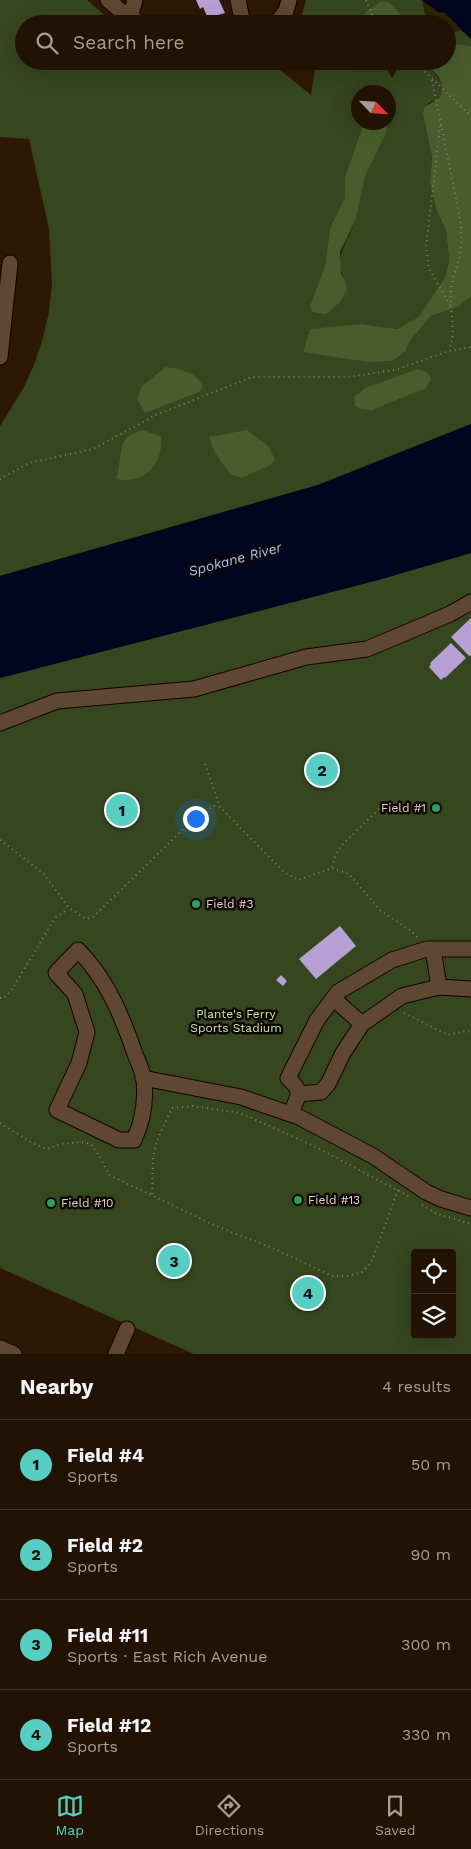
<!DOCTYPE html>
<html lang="en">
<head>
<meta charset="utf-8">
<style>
  body { margin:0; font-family:"Work Sans",sans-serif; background:#2e2013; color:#f1f3f6 }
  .controls { position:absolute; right:15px; bottom:15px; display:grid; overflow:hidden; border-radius:5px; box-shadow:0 5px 20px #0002 }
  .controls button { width:45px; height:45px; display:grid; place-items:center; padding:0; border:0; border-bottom:1px solid #3f3226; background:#221204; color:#f1f3f6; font:25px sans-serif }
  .compass { position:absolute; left:351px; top:85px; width:45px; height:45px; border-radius:50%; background:#221204; box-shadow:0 5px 20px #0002; rotate:115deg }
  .you { position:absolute; left:195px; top:818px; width:18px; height:18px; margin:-12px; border:4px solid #fff; border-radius:50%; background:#1a73e8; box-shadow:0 0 0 8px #1a73e833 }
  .badge { display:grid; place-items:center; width:32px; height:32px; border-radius:50%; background:#57cec1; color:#111; font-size:16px; font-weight:700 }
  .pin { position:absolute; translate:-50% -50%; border:2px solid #fff; box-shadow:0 1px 5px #0006 }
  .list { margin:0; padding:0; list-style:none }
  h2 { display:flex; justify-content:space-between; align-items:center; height:65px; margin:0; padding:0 20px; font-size:21px }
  h2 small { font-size:16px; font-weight:400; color:#a29e9a }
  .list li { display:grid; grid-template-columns:32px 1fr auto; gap:15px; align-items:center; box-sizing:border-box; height:90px; padding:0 20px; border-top:1px solid #3f3226 }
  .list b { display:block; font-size:19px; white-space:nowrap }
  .list p { margin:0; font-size:16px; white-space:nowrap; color:#a29e9a }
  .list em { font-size:16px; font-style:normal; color:#a29e9a }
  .icon { flex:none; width:28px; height:28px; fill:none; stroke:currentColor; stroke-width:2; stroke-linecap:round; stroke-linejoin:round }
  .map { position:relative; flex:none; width:471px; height:1354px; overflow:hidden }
  .search { position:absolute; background:#221204; box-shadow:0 5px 20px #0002; left:15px; right:15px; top:15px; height:55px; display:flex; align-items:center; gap:12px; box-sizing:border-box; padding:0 18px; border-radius:28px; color:#a29e9a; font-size:19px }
  .sheet { height:425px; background:#221204 }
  nav { display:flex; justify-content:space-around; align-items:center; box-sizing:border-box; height:70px; border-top:1px solid #3f3226; background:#221204; font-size:14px; color:#a29e9a }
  nav a { display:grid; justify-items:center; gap:2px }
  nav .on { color:#57cec1 }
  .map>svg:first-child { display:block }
</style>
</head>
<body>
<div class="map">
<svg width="471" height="1354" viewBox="0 0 471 1354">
  <rect width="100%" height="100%" fill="#2d1805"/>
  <path fill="#36461f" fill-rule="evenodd" d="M0,0h87l28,24h-91v37h245l42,34 5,-34h72l-2,7 6,10c3,-4 5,-11 8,-13 13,-10 34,4 40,16 2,4 1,10 1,15l-12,7 -6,12 9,42 -2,26 6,26 10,21 3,31 -4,16 -26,41 -22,11 -34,-5 -60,27 64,11 38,-10 5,-11 21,-25 27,-9 13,-10v127l-153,61 -318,91v-150l23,-37 11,-24 9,-27 6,-26 3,-29 -3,-54 -20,-90 -29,-2zM358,92h30v30l-1,1c-2,19 -15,34 -22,53 -5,13 -5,28 -9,41 -6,24 -26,40 -10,65l-36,23 15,-39 5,-38 15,-31v-21l19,-53 -6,-1z
    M306,0h116l3,14 4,10h-18l-21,-21 -30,14v7h-64l5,-7z
    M461,30l10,9v7l-13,-2 -11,4v-12l3,-3z
    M471,553v801h-277l-194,-86v-590l378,-98zM415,1253h37v82h-37z"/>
  <path fill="#485c2d" d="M381,1l9,2 21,21h-51v-7z
    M458,44l13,2v251l-13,10 -27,9 -21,25 -5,11 -13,9 -25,1 -64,-10 7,-23 53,-5 34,5 22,-12 26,-40 4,-16 -3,-31 -10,-21 -6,-26 2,-26 -9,-42 1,-7 17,-12c0,-4 1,-9 0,-13 -3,-14 -21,-20 -34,-22h40v-13z
    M364,123h23l-1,10 -21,43 -9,43 -16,33 1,22 5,8 1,8 -8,13 -13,11 -14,-2 -2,-7 15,-39 5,-38 15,-31v-21z
    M166,367c15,2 30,5 37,19l-4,6 -54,21 -8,-14 5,-13z
    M418,369l9,3 4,7 -5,9 -54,22 -11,-1 -6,-4 -1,-8 11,-9z
    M142,430l19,6c3,27 -16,49 -44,43l5,-34 6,-9z
    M247,430l21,16 7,13 -5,6 -28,13 -12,-4 -16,-23 -5,-14z"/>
  <path fill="#2c2403" d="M423,1l15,11 7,1 16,17 -10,3 -4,3v-12h-18l-4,-10z"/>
  <path fill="#00061f" d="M422,0h49v39l-26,-26 -7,-1z
    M471,424v129l-93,27 -378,98v-102l318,-91z"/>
  <path fill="#b7a0d3" d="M196,0h23l6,13 -7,2 2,4 -10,4 -7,-16 -3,2z
    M471,618v37l-2,1 -18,-19z
    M451,643l15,15 -21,20 -1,-1 -3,3 -12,-13 2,-3 -1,-1z
    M340,926l16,20 -40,33 -17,-20z
    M281,975l6,6 -4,5 -7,-6z"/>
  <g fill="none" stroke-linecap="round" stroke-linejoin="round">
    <defs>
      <path id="minor" d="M108,0l13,11 21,13
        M238,0l5,24
        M130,17l5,-17
        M275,24l11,-13 3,-11
        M0,357l10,-94
        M0,723l57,-22 137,-12 112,-32 61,-8 83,-35 21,-12
        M433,949l6,38
        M78,950c29,29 44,66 57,104 3,8 8,17 9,26 2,21 -1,41 -10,60h-15l-62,-30 22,-47 8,-31 -12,-38 -19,-21z
        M334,999l28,25
        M143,1078l98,19 58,20 74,39 53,36 15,7 30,9
        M299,1094l22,-2 7,-8 15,-31 19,-29 40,-28 37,-9 32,2
        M291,1114c6,-19 14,-20 -3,-36l29,-58 21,-28 54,-32 35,-11h44
        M0,1348l14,6
        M116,1354l11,-25"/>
    </defs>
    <use href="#minor" stroke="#140300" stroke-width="17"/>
    <path stroke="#8e7d6e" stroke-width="2" stroke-dasharray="1 4" stroke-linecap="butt" d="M366,0l7,17 6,7
      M414,61l57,55
      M432,80l29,144c0,7 1,15 0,23 -1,14 -8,28 -10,42 -2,21 6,41 -2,61
      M440,126l-14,122 3,21 21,36
      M0,479l29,-16 64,-14 63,-34 96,-38h95l48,-7 54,-19 22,-4
      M205,764l15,43
      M0,840l43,33 26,35 17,11 7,-2 104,-101 17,-10 6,1 64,65 14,8 34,-12 17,6 31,36 31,21 7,7
      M332,867l4,-13 5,-8 44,-43
      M0,998h4l7,-7 44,-73 13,-9
      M404,1013l44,22 23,-5
      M0,1123l36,22 11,4 14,-5 20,-2 10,2 9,13 9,18 107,51 59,23 57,27h15l15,-4 9,-9 27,-73
      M152,1194l1,-35 4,-19 15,-32 21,-2 46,7 15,6 64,29 92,49
      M422,1205l13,8 36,11"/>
    <use href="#minor" stroke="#5f4733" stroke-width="15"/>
  </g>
  <g fill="#2e9e5b" stroke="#0e0602" stroke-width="2">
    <circle cx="436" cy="808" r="5"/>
    <circle cx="196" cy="904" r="5"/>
    <circle cx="298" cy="1200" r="5"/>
    <circle cx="51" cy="1203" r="5"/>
  </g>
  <g text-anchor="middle" stroke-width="5" stroke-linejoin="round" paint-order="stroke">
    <g font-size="12" fill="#e2d4c8" stroke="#0e0602" text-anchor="start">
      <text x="426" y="812" text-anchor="end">Field #1</text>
      <text x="206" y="908">Field #3</text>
      <text x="308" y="1204">Field #13</text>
      <text x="61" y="1207">Field #10</text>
    </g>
    <g font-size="12" fill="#c7e99d" stroke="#0e0602">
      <text x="236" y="1018">Plante's Ferry<tspan x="236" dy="14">Sports Stadium</tspan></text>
    </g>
    <g font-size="14" font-style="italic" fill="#9bc5f7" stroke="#0e0602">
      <text transform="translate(235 559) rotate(-15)" y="5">Spokane River</text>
    </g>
  </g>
</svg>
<div class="controls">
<button><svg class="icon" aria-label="locate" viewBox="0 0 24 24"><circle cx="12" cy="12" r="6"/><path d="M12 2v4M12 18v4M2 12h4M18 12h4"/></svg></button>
<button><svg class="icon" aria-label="layers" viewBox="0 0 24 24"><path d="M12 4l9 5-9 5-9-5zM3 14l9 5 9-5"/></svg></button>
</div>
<svg class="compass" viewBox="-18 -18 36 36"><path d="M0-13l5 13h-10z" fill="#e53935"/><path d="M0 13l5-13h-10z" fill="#a29e9a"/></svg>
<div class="you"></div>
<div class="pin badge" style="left:122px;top:810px">1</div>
<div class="pin badge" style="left:322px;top:770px">2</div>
<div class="pin badge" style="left:174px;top:1261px">3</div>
<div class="pin badge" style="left:308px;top:1293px">4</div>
<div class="search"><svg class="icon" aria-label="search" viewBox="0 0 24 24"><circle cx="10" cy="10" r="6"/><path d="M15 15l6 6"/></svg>Search here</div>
</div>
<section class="sheet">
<h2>Nearby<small>4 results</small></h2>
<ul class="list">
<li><span class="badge">1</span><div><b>Field #4</b><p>Sports</p></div><em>50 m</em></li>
<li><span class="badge">2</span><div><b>Field #2</b><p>Sports</p></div><em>90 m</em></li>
<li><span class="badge">3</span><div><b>Field #11</b><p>Sports · East Rich Avenue</p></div><em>300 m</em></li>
<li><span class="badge">4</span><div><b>Field #12</b><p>Sports</p></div><em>330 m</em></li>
</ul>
</section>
<nav>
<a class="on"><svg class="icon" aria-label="map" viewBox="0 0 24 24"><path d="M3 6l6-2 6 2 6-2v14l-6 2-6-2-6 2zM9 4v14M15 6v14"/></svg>Map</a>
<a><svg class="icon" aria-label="directions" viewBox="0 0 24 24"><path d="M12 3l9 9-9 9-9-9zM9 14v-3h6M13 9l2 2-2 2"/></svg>Directions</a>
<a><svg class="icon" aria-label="saved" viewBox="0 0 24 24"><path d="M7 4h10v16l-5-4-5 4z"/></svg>Saved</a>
</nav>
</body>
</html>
